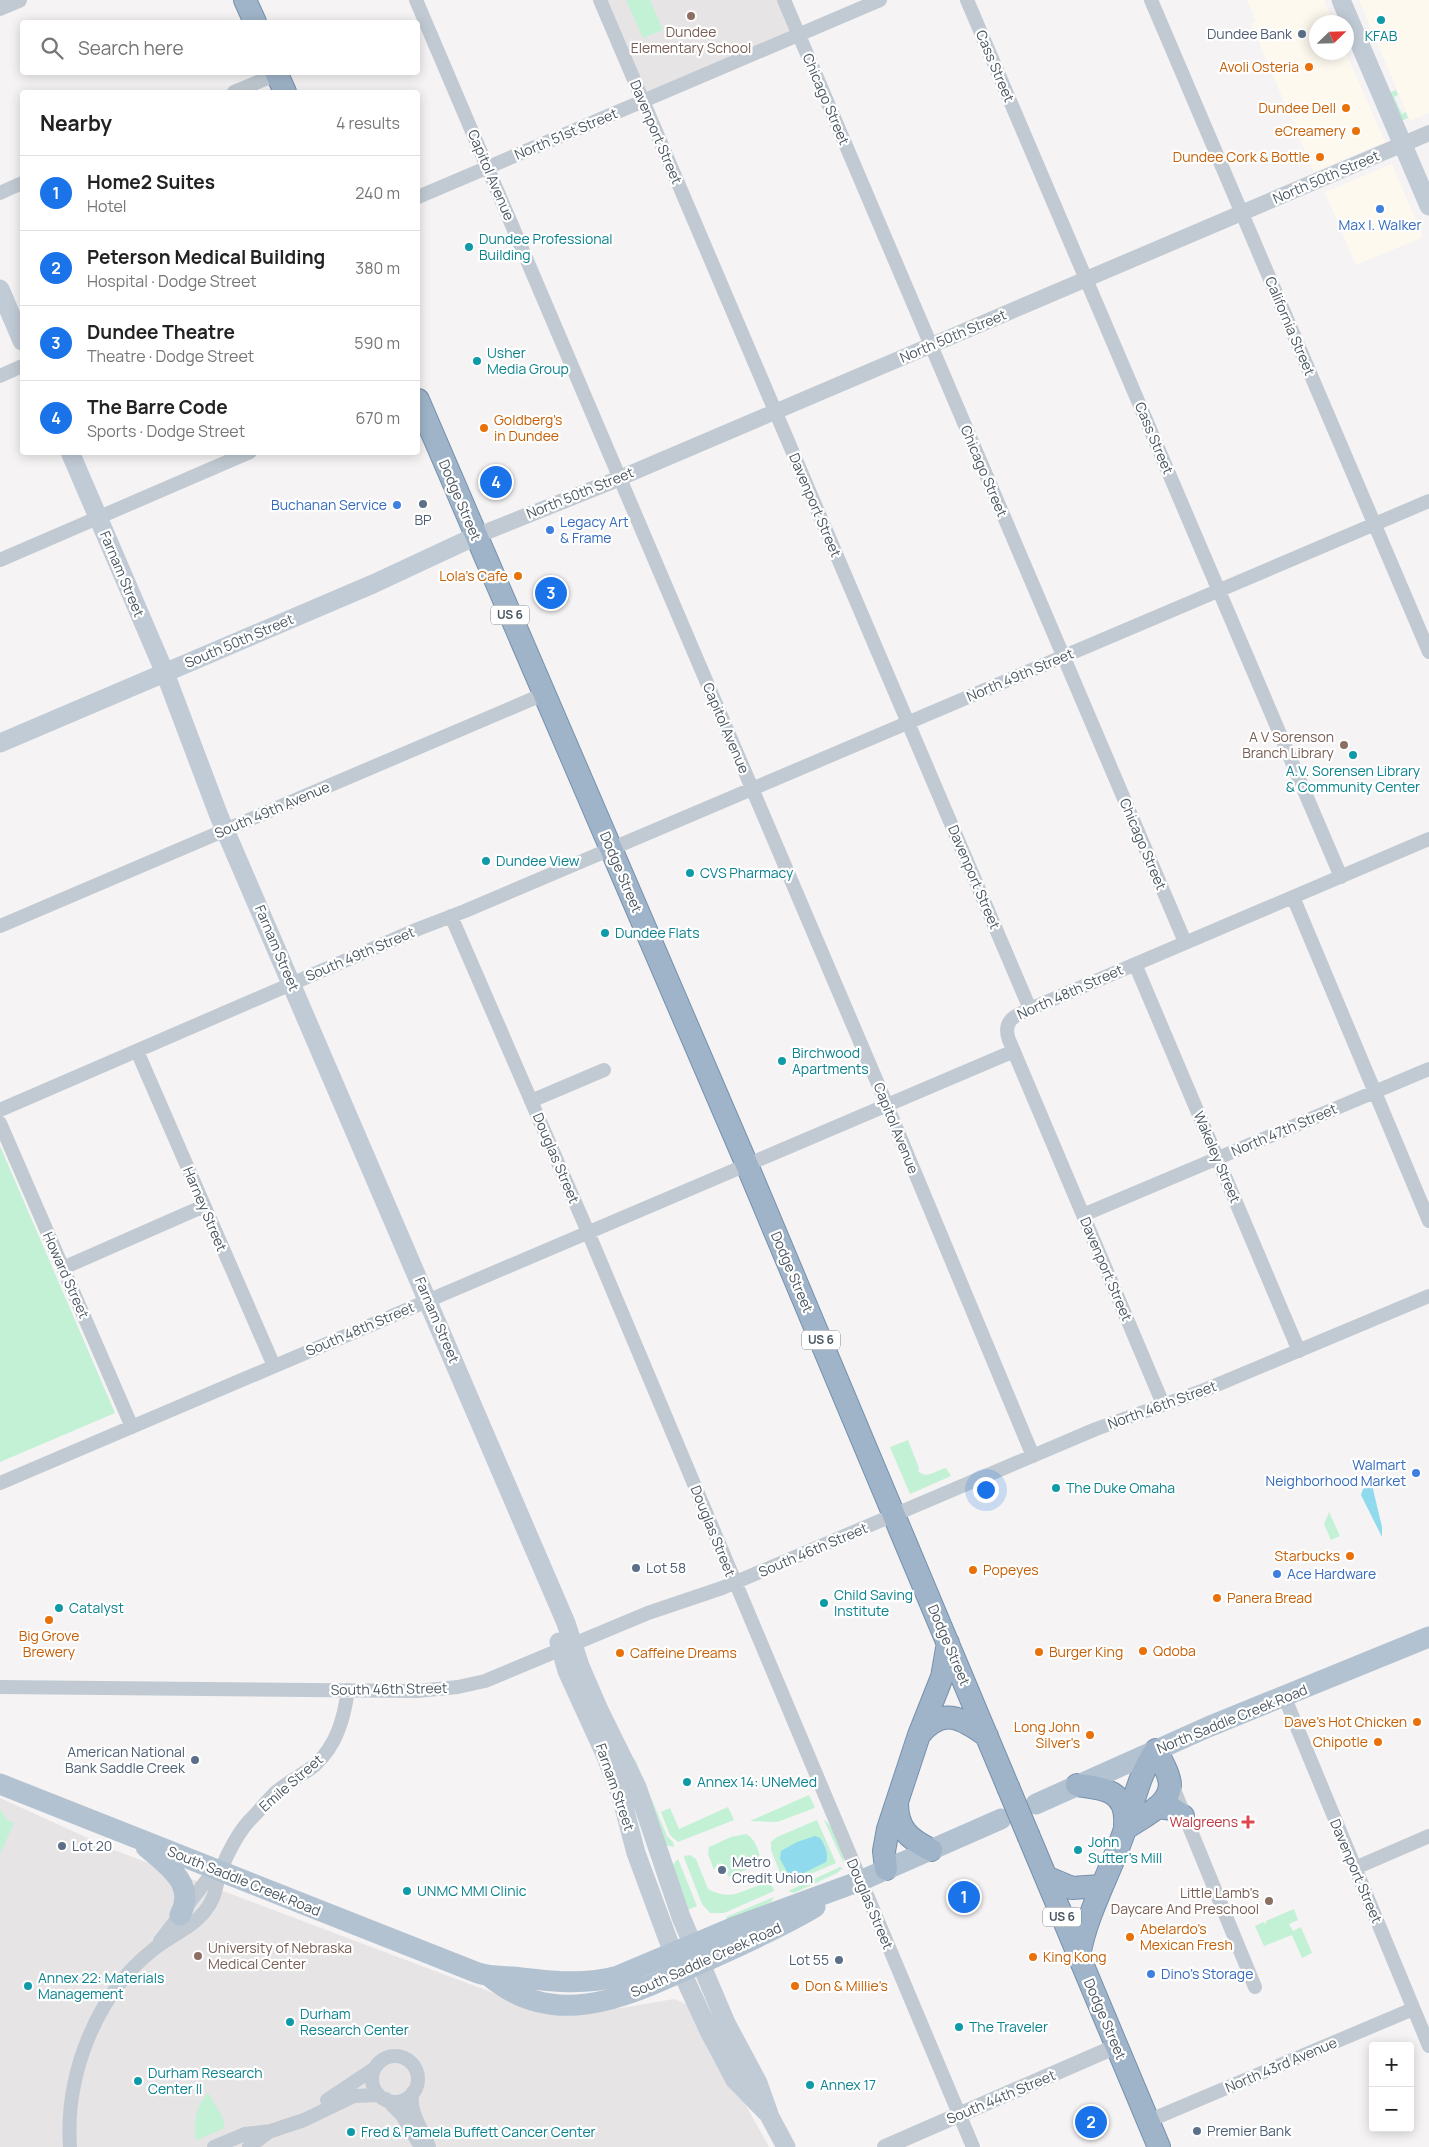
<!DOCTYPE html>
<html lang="en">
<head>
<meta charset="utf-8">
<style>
  body { margin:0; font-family:Manrope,sans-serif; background:#f6f6f6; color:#222 }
  .controls { position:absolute; right:15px; bottom:15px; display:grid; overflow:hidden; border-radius:5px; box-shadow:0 2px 12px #0003 }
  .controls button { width:45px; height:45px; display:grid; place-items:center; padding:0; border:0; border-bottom:1px solid #e0e0e0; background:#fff; color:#222; font:25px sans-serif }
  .compass { position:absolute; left:1309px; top:15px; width:45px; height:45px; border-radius:50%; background:#fff; box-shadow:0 2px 12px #0003; rotate:67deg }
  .you { position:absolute; left:985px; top:1489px; width:18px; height:18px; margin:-12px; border:4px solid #fff; border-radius:50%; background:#1a73e8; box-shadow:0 0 0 8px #1a73e833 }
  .badge { display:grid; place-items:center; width:32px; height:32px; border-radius:50%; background:#1a73e8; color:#fff; font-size:16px; font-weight:700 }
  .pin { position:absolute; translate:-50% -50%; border:2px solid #fff; box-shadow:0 1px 5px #0006 }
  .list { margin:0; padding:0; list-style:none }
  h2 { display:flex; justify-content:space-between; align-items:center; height:65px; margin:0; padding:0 20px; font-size:21px }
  h2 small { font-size:16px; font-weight:400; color:#767676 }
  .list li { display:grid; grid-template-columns:32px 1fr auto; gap:15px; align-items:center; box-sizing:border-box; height:75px; padding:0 20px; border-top:1px solid #e0e0e0 }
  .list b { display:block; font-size:19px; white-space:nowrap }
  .list p { margin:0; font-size:16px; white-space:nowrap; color:#767676 }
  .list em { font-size:16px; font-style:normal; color:#767676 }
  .icon { flex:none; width:28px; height:28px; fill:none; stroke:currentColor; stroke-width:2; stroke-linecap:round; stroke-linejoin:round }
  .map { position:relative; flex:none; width:1429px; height:2147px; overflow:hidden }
  .search { position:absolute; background:#fff; box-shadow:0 2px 12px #0003; left:20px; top:20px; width:400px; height:55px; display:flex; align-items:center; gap:12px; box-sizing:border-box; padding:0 18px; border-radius:5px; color:#767676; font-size:19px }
  .panel { position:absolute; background:#fff; box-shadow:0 2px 12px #0003; left:20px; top:90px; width:400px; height:365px; border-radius:5px }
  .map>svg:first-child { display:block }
</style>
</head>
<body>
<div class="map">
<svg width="1429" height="2147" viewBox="0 0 1429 2147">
  <rect width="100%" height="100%" fill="#f5f3f3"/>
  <path fill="#fdf9ef" d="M1247,0h77l10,22h-18v30l30,1 39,89 -71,30 -63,-148 5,-3z
    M1359,0h70v113l-19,8z
    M1392,164l31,73 -67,28 -31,-73z"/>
  <path fill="#e6e4e5" d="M607,0h171l13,32 -145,61z
    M0,1798l114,52 430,162 78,-4 52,-9 17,7 78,141h-769z"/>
  <path fill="#c3f1d5" d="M626,0h24l13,30 -20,8z
    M1396,90l2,5 -4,2 8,17 4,-2 2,6 -7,3 -12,-28z
    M0,1146l115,267 -115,49z
    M908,1440l11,28 -1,3c9,9 18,-1 28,-3l5,8 -41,18 -20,-47z
    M1329,1512l11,24 -9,4 -7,-16z
    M635,1759l32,77 6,6 1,5 -9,-2 -33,-84z
    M809,1795l6,12 -3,2 -35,13 -27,-1z
    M728,1807l6,13 -56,22 -8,-7 -9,-23 9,-4 9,21z
    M0,1809l7,11 7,3 -14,31z
    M817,1820l19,43 -51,22 -14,-35v-8l6,-5z
    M824,1820c10,5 20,32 20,44z
    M746,1834c9,4 17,22 12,30l-28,13 -3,-2 2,-6 -8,-4v-2l-4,1 -3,6 -6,-16 1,-7 22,-10z
    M690,1855l6,4 12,30c27,14 34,-1 58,-5l6,2 2,5 -50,22h-14l-8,-9 -17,-44 -1,-4z
    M678,1859l19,47 -10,4 -15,-44z
    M840,1867l3,1 -6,5 -43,20 -6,-2z
    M774,1897l-3,5 -43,19 -2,-4z
    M1294,1909l4,11 -9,4 4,7 8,-4 11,26 -10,5 -10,-23 -28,11 -9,-20 8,-4 3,2v-3z
    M208,2093l14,23 3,12 -29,12c-3,-16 0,-35 12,-47z"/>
  <path fill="#90daee" d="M1372,1485l10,42v10l-21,-42 2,-6z
    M815,1836l5,2c5,7 9,16 6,24l-28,14 -9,-1 -9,-16 1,-8 16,-9z"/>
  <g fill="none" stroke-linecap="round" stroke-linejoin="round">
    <defs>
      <path id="trunk" d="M245,0l10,22
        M276,72l9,20
        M418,400l329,765 261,622
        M919,1735c24,-29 43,-17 68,1
        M1077,1785c27,3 51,6 48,40
        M897,1803c0,26 12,36 34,47
        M1157,1807l16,2 10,7
        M1029,1837l130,310
        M886,1869l-2,-18 4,-22 31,-94 23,-58 6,-34
        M1046,1877l26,11 29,-2
        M1079,1956c8,-45 32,-84 46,-127 9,-28 14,-55 31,-79 4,9 11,19 13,29 7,24 -29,39 -44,50"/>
    </defs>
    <use href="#trunk" stroke="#7690ad" stroke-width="24"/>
    <path stroke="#c1cad2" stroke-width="14" d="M416,0l462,1084 155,372
      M600,0l430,1009
      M784,0l401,942
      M967,0l374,877
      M1151,0l278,652
      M234,92l43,-18
      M0,193l22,-10
      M418,197l462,-197
      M0,376l22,-10
      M0,560l250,-108
      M1293,897l136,324
      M451,916l137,316 385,915
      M0,926l544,-232
      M1135,964l164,387
      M137,1051l137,315
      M531,1101l73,-31
      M0,1110l418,-181 47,-18 964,-410
      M0,1123l132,304
      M1083,1215l346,-146
      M63,1268l141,-62
      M1163,1404l-154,-364c-7,-19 6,-25 21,-31l399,-170
      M0,1483l1014,-432
      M0,1687l417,4 41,-4 27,-6 163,-68 74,-25 374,-159 111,-40 222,-93
      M1284,1696l145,350
      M1170,1780l85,207
      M1355,1868l74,-32
      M160,1941l46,-60 15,-11
      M372 2079a23 23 0 1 1 46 0a23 23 0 1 1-46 0Z
      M413,2092c-6,18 10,38 16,55
      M386,2099l16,16 19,32
      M327,2100l48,-32
      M1148,2121l265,-112
      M70,2147c-5,-72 26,-153 84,-198 16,-13 38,-21 51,-38 12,-15 10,-25 16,-41 6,-16 17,-37 28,-49 9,-9 17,-19 26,-28 12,-11 28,-18 40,-28 22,-20 29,-47 33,-75
      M214,2147l31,-13 26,-3 33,-11 50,-24 25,-1
      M249,2147l21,-16"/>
    <path stroke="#c1cad2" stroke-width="16" d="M0,8l19,-8
      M476,536l132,-53 821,-350
      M885,2147l232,-101"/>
    <path stroke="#c1cbd6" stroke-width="19" d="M1341,0l88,206
      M0,289l22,52
      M70,452l95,221 54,143 347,807 14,43 19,44 38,77 44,130 45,106 32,60 12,34 16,30
      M0,743l373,-159 103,-48
      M559,1642l8,29 38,83 16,42 15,57 37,100 36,78 26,49 31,32"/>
    <path stroke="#b3c2d1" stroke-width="21" d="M0,1784l478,189c12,4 23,3 35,4 37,4 69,9 105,-1l119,-50 123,-45 141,-62
      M1036,1804l172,-77 221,-90
      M146,1847c21,18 51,38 34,68
      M489,1976c70,59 146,16 217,-15 37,-17 74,-33 109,-54"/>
    <use href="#trunk" stroke="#9fb4c9" stroke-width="22"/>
    <defs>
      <path id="trunk-bridge" d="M1008,1787l21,50"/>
    </defs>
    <use href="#trunk-bridge" stroke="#7690ad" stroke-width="24" stroke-linecap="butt"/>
    <use href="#trunk-bridge" stroke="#9fb4c9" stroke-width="22"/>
  </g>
  <g fill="#8d6e63" stroke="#fff" stroke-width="2">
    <circle cx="691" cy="16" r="5"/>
    <circle cx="1344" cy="745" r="5"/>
    <circle cx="1269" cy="1901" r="5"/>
    <circle cx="198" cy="1956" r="5"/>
  </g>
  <g fill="#0f9aa8" stroke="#fff" stroke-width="2">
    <circle cx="1381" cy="20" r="5"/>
    <circle cx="469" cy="247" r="5"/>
    <circle cx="477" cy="361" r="5"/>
    <circle cx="1353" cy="755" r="5"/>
    <circle cx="486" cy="861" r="5"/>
    <circle cx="690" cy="873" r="5"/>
    <circle cx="605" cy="933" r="5"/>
    <circle cx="782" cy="1061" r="5"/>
    <circle cx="1056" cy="1488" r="5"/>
    <circle cx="824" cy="1603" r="5"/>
    <circle cx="59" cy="1608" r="5"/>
    <circle cx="687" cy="1782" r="5"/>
    <circle cx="1078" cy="1850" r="5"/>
    <circle cx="407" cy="1891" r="5"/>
    <circle cx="28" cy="1986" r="5"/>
    <circle cx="290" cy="2022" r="5"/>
    <circle cx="959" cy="2027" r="5"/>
    <circle cx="138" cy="2081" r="5"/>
    <circle cx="810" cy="2085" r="5"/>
    <circle cx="351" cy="2132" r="5"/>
  </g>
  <g fill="#5c6f8a" stroke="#fff" stroke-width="2">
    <circle cx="1302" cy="34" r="5"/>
    <circle cx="423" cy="504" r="5"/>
    <circle cx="636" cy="1568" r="5"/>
    <circle cx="195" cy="1760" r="5"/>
    <circle cx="62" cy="1846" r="5"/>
    <circle cx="722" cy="1870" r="5"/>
    <circle cx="839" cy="1960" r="5"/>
    <circle cx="1197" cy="2131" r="5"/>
  </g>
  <g fill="#e8710a" stroke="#fff" stroke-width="2">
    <circle cx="1309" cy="67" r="5"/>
    <circle cx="1346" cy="108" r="5"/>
    <circle cx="1356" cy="131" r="5"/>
    <circle cx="1320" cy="157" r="5"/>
    <circle cx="484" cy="428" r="5"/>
    <circle cx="518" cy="576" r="5"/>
    <circle cx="1350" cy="1556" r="5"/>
    <circle cx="973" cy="1570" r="5"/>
    <circle cx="1217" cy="1598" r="5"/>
    <circle cx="49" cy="1620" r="5"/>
    <circle cx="1143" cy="1651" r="5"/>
    <circle cx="1039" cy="1652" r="5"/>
    <circle cx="620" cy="1653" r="5"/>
    <circle cx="1417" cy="1722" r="5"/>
    <circle cx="1090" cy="1735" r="5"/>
    <circle cx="1378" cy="1742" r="5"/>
    <circle cx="1130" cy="1937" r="5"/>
    <circle cx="1033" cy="1957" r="5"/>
    <circle cx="795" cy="1986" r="5"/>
  </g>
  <g fill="#3f7fe0" stroke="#fff" stroke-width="2">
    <circle cx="1380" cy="209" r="5"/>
    <circle cx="397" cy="505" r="5"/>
    <circle cx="550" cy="530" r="5"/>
    <circle cx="1416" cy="1473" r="5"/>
    <circle cx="1277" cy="1574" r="5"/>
    <circle cx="1151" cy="1974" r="5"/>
  </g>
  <path fill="#e0444e" stroke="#fff" stroke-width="2" d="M1245.5 1814.5h5v5h5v5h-5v5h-5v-5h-5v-5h5z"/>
  <g text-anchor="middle" stroke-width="4.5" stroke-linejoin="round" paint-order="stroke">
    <g fill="#fff" stroke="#808990" stroke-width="1">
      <rect x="491" y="605.5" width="38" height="19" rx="4"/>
      <rect x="802" y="1330.5" width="38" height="19" rx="4"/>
      <rect x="1043" y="1907.5" width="38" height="19" rx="4"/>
    </g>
    <g font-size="12" font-weight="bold" fill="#4a5661">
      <text x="510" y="619">US 6</text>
      <text x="821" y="1344">US 6</text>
      <text x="1062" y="1921">US 6</text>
    </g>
    <g font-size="14" fill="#785e54" stroke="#fff" text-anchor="end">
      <text x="691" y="37" text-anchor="middle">Dundee<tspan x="691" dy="16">Elementary School</tspan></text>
      <text x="1334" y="742">A V Sorenson<tspan x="1334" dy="16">Branch Library</tspan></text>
      <text x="1259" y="1898">Little Lamb's<tspan x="1259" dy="16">Daycare And Preschool</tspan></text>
      <text x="208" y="1953" text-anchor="start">University of Nebraska<tspan x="208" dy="16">Medical Center</tspan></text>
    </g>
    <g font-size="14" fill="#4e5e75" stroke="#fff" text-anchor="start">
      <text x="1292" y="39" text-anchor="end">Dundee Bank</text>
      <text x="423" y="525" text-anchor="middle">BP</text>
      <text x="646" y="1573">Lot 58</text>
      <text x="185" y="1757" text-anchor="end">American National<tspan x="185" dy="16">Bank Saddle Creek</tspan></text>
      <text x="72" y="1851">Lot 20</text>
      <text x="732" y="1867">Metro<tspan x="732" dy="16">Credit Union</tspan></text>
      <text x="829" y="1965" text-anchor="end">Lot 55</text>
      <text x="1207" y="2136">Premier Bank</text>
    </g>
    <g font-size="14" fill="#0d838f" stroke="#fff" text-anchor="start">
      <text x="1381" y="41" text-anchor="middle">KFAB</text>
      <text x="479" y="244">Dundee Professional<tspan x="479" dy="16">Building</tspan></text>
      <text x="487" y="358">Usher<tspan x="487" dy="16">Media Group</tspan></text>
      <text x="1353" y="776" text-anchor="middle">A.V. Sorensen Library<tspan x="1353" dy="16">&amp; Community Center</tspan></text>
      <text x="496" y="866">Dundee View</text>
      <text x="700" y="878">CVS Pharmacy</text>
      <text x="615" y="938">Dundee Flats</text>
      <text x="792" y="1058">Birchwood<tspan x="792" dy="16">Apartments</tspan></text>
      <text x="1066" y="1493">The Duke Omaha</text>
      <text x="834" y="1600">Child Saving<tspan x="834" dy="16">Institute</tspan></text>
      <text x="69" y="1613">Catalyst</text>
      <text x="697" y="1787">Annex 14: UNeMed</text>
      <text x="1088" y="1847">John<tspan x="1088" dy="16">Sutter's Mill</tspan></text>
      <text x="417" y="1896">UNMC MMI Clinic</text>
      <text x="38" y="1983">Annex 22: Materials<tspan x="38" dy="16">Management</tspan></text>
      <text x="300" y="2019">Durham<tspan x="300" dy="16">Research Center</tspan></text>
      <text x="969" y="2032">The Traveler</text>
      <text x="148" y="2078">Durham Research<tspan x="148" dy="16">Center II</tspan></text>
      <text x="820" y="2090">Annex 17</text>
      <text x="361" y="2137">Fred &amp; Pamela Buffett Cancer Center</text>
    </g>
    <g font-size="14" fill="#4a5661" stroke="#fff">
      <text transform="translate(995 66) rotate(67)" y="5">Cass Street</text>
      <text transform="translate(826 99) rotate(67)" y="5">Chicago Street</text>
      <text transform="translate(656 132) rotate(67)" y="5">Davenport Street</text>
      <text transform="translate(566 134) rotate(-23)" y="5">North 51st Street</text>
      <text transform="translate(491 175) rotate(67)" y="5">Capitol Avenue</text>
      <text transform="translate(1326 177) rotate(-23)" y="5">North 50th Street</text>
      <text transform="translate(1290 326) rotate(67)" y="5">California Street</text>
      <text transform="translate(953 336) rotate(-23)" y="5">North 50th Street</text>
      <text transform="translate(1154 438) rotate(67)" y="5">Cass Street</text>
      <text transform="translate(984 471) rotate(67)" y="5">Chicago Street</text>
      <text transform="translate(580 493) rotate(-22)" y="5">North 50th Street</text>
      <text transform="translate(460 500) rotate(67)" y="5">Dodge Street</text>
      <text transform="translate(815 505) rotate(67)" y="5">Davenport Street</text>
      <text transform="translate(122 574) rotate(67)" y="5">Farnam Street</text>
      <text transform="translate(239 641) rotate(-23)" y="5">South 50th Street</text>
      <text transform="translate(1020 675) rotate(-23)" y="5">North 49th Street</text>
      <text transform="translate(726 728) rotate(67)" y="5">Capitol Avenue</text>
      <text transform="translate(272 810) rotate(-23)" y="5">South 49th Avenue</text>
      <text transform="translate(1143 844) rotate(67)" y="5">Chicago Street</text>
      <text transform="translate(621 872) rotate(67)" y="5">Dodge Street</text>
      <text transform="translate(974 877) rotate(67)" y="5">Davenport Street</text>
      <text transform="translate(277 948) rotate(67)" y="5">Farnam Street</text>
      <text transform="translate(360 954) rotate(-23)" y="5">South 49th Street</text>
      <text transform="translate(1070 992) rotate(-24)" y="5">North 48th Street</text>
      <text transform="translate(896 1128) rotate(68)" y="5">Capitol Avenue</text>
      <text transform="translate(1284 1130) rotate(-23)" y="5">North 47th Street</text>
      <text transform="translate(1217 1157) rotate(67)" y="5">Wakeley Street</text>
      <text transform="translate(556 1158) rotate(67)" y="5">Douglas Street</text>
      <text transform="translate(205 1209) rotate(67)" y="5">Harney Street</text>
      <text transform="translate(1106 1269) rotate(67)" y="5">Davenport Street</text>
      <text transform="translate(792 1272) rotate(67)" y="5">Dodge Street</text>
      <text transform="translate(66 1275) rotate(66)" y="5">Howard Street</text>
      <text transform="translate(437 1320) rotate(67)" y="5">Farnam Street</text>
      <text transform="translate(360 1329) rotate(-23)" y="5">South 48th Street</text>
      <text transform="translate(1162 1405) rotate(-20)" y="5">North 46th Street</text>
      <text transform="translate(713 1531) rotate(68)" y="5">Douglas Street</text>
      <text transform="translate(813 1550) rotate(-23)" y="5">South 46th Street</text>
      <text transform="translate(949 1645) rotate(67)" y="5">Dodge Street</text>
      <text transform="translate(389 1689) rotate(-1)" y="5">South 46th Street</text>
      <text transform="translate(1232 1719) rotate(-22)" y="5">North Saddle Creek Road</text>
      <text transform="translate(291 1783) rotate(-41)" y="5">Emile Street</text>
      <text transform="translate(615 1787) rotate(71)" y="5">Farnam Street</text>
      <text transform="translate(1356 1871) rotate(67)" y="5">Davenport Street</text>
      <text transform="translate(244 1881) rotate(22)" y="5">South Saddle Creek Road</text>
      <text transform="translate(870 1904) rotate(67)" y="5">Douglas Street</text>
      <text transform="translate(706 1960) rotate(-24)" y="5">South Saddle Creek Road</text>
      <text transform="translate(1105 2019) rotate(67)" y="5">Dodge Street</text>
      <text transform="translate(1281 2065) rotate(-23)" y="5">North 43rd Avenue</text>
      <text transform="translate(1001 2097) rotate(-23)" y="5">South 44th Street</text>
    </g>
    <g font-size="14" fill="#c56008" stroke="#fff" text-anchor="end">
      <text x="1299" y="72">Avoli Osteria</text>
      <text x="1336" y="113">Dundee Dell</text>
      <text x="1346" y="136">eCreamery</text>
      <text x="1310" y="162">Dundee Cork &amp; Bottle</text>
      <text x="494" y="425" text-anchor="start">Goldberg's<tspan x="494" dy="16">in Dundee</tspan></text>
      <text x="508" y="581">Lola's Cafe</text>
      <text x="1340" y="1561">Starbucks</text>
      <text x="983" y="1575" text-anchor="start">Popeyes</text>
      <text x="1227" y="1603" text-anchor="start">Panera Bread</text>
      <text x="49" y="1641" text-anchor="middle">Big Grove<tspan x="49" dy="16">Brewery</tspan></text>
      <text x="1153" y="1656" text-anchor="start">Qdoba</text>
      <text x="1049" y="1657" text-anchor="start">Burger King</text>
      <text x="630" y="1658" text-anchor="start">Caffeine Dreams</text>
      <text x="1407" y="1727">Dave's Hot Chicken</text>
      <text x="1080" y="1732">Long John<tspan x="1080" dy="16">Silver's</tspan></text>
      <text x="1368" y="1747">Chipotle</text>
      <text x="1140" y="1934" text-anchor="start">Abelardo's<tspan x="1140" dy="16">Mexican Fresh</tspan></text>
      <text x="1043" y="1962" text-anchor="start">King Kong</text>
      <text x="805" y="1991" text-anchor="start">Don &amp; Millie's</text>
    </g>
    <g font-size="14" fill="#366cbe" stroke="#fff" text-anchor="start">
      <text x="1380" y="230" text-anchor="middle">Max I. Walker</text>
      <text x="387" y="510" text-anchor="end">Buchanan Service</text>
      <text x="560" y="527">Legacy Art<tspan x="560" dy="16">&amp; Frame</tspan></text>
      <text x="1406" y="1470" text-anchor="end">Walmart<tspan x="1406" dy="16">Neighborhood Market</tspan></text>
      <text x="1287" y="1579">Ace Hardware</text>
      <text x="1161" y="1979">Dino's Storage</text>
    </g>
    <g font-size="14" fill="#be3a42" stroke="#fff" text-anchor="end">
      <text x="1238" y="1827">Walgreens</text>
    </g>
  </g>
</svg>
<div class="controls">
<button>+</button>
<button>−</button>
</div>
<svg class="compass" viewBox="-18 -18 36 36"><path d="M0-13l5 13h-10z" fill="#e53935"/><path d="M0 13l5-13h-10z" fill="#767676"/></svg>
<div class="you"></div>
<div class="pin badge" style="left:964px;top:1897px">1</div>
<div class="pin badge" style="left:1091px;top:2122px">2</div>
<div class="pin badge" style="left:551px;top:593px">3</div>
<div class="pin badge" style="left:496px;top:482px">4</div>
<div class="search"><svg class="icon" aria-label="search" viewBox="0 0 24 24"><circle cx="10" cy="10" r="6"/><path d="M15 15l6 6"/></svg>Search here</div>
<section class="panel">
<h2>Nearby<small>4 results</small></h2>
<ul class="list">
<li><span class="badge">1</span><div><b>Home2 Suites</b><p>Hotel</p></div><em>240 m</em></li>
<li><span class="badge">2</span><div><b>Peterson Medical Building</b><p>Hospital · Dodge Street</p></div><em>380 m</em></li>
<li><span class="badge">3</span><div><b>Dundee Theatre</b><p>Theatre · Dodge Street</p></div><em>590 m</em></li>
<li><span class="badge">4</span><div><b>The Barre Code</b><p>Sports · Dodge Street</p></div><em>670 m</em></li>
</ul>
</section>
</div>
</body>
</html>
